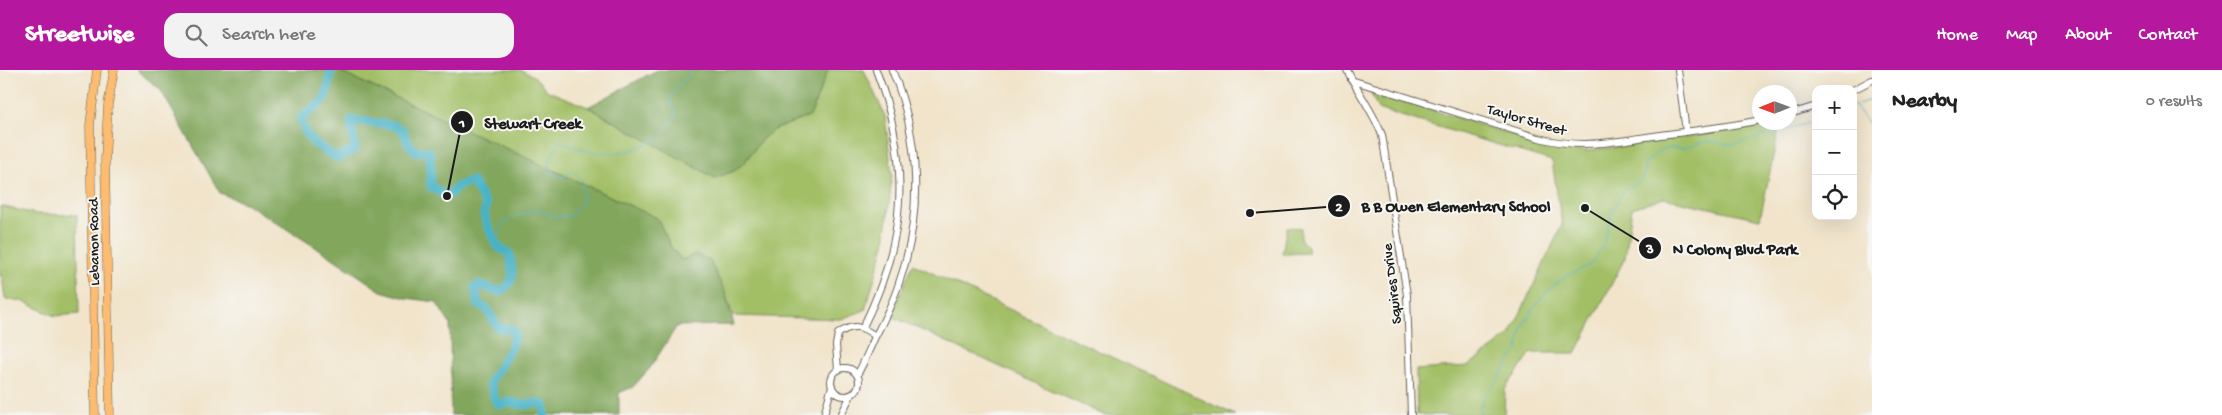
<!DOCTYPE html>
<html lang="en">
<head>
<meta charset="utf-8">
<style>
  body { margin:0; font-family:"Gochi Hand",sans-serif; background:#f2f2f2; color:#222 }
  .controls { position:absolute; right:15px; top:15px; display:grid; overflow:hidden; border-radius:10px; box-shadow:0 5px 20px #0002 }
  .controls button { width:45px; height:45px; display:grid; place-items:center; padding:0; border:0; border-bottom:1px solid #e0e0e0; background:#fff; color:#222; font:25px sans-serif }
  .compass { position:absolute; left:1752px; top:15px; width:45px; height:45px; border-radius:50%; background:#fff; box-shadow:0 5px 20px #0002; rotate:269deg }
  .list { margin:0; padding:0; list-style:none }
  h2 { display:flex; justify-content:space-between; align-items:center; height:65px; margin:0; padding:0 20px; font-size:21px }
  h2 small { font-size:16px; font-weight:400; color:#767676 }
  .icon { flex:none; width:28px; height:28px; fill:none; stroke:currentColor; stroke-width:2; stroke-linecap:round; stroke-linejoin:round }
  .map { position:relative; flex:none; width:1872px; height:345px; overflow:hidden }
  header { display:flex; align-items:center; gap:30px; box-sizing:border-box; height:70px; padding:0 25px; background:#b5179e; color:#fff }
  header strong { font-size:24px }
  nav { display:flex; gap:28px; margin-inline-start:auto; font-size:18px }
  .search { width:350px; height:45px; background:#f2f2f2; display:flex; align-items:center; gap:12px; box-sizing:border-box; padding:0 18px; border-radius:15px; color:#767676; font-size:19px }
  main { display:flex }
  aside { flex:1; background:#fff }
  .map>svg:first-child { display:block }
</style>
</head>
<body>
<header>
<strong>Streetwise</strong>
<div class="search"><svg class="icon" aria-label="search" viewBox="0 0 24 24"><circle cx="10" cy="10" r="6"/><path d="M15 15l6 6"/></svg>Search here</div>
<nav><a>Home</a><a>Map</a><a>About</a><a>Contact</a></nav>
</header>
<main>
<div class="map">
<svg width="1872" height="345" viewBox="0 0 1872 345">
  <rect width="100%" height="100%" fill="#f6f6f2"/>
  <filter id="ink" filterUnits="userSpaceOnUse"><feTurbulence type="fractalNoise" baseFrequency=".02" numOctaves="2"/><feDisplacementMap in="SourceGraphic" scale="10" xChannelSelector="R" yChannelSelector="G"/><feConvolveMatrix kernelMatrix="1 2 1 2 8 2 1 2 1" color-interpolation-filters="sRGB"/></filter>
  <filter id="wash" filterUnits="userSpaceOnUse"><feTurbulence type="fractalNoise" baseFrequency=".0096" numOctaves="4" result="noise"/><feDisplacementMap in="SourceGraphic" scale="20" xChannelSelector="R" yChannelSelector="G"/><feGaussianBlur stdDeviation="1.12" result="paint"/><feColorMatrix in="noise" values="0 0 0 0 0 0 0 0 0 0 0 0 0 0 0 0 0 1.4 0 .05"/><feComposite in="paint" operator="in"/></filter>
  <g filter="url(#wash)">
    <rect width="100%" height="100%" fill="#f1e4cb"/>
    <path fill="#a2bf66" stroke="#5f6e41" d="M336,0h185l14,7 13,14 40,16 127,71 19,-7 10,-8 17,-23 12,-10 37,-14 18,-46h36l21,46 7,59 -7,69 -20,66 -24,9 -108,-3 -8,-24 -43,-32 -10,-11 -15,-31z
      M1370,21l182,56 35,4 193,-28 -20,96 -96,-21 -32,10 -7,50 -49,95h-45l-26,36 -1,26h-87l-1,-45 52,-4 42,-31 52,-110 -10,-64 -174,-52z
      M0,136l36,8 41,1 2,99 -24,2 -33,-15 -17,-2 -3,-22 -2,-1z
      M1287,157l14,1v13l7,5v7l-24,1 -2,-1z
      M913,194l322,151h-131l-213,-99z"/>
    <path fill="#81a65b" stroke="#4e613c" d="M136,0h200l321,148 15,31 10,11 14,-6 14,7 15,31 9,33 -57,1 -27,42 -17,19 -14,6v22h-168l-1,-91 -14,-22 -30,-4 -25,-7 -50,-34 -84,-53 -27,-11 -60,-104z
      M657,0h171l-18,46 -37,14 -12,10 -17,23 -10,8 -19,7 -127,-71z"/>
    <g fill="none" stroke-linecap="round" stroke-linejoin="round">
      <path stroke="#48b3c6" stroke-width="1" d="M1853,36l19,-7
        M1855,36l17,21
        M497,176l6,-23 16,-8 20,-5 15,7 16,-1 12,-13 1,-21 -9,-11 -11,6 -13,-4v-13l10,-20c37,22 99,17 117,-28l-8,-11 5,-9 19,-22
        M1480,345c-2,-17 12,-25 20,-38 6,-10 9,-18 18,-26 1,-29 23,-58 47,-74 8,-6 20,-7 27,-14 17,-18 14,-47 28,-67 5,-7 17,-12 24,-18l1,-15 14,-12 8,-3h18l21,-7 26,4 84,-24"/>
      <path stroke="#48b3c6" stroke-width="9" d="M331,0c-4,30 -5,31 -30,48 4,23 18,29 37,40l17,-9 -4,-29 41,5 11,5 4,11 8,10 15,1 1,35 16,9 13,-11 12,-4 14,24 -2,10 6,16 7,15 13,8c2,21 8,26 -11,38l-12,-5 -9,-2 -3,2 3,17 9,5 11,19 11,1 6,3 -3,14 -22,36 6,20 4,3 8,-3 17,3 11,-2 8,2 1,10"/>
    </g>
  </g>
  <g filter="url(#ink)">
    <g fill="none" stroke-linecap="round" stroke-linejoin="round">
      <defs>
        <path id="minor" d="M1347,0c11,23 26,41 35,65l25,160 4,120
          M1678,0l8,62
          M1351,10l188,58c46,12 76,3 121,-3 33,-4 67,-8 100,-15
          M1853,20l19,-10
          M1790,44l26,-8
          M863,257c44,-88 48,-165 13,-257
          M831 312a14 14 0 1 1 28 0a14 14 0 1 1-28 0Z
          M838,300l-2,-25 2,-11c15,-11 24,-8 37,2
          M857,305c7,-12 12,-25 18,-38 8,-15 16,-31 22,-48 26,-71 24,-150 -5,-219
          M824,345l8,-29
          M841,345l10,-20"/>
        <path id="major" d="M95,345l-5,-290 7,-55
          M110,345l-5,-255 3,-55 6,-35"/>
      </defs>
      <use href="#minor" stroke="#676259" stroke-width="8"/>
      <use href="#major" stroke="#676259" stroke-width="9"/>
      <use href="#minor" stroke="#fff" stroke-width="6"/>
      <use href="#major" stroke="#fdbc70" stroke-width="8"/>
    </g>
  </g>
  <g text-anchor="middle" stroke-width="4" stroke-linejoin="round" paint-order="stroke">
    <g font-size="15" fill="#1c1c1c" stroke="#f6f6f2">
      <text transform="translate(1527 49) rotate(16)" y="5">Taylor Street</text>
      <text transform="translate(93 172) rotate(-91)" y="5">Lebanon Road</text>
      <text transform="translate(1391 214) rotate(-97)" y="5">Squires Drive</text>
    </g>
  </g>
  <path fill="none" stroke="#1c1c1c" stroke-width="2" d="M447 126L462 52M1250 143L1339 136M1585 138L1650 178"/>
  <g fill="#1c1c1c" stroke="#f6f6f2" stroke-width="2">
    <circle cx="447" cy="126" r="5"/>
    <circle cx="1250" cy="143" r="5"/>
    <circle cx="1585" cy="138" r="5"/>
    <circle cx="462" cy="52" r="12"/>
    <circle cx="1339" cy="136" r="12"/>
    <circle cx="1650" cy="178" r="12"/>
  </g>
  <g font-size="15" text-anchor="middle" font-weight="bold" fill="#fff">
    <text x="462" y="57">1</text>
    <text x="1339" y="141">2</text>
    <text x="1650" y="183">3</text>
  </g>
  <g font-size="16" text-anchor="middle" font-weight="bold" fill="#1c1c1c" stroke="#f6f6f2" stroke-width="4" stroke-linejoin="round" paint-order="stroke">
    <text x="533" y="58">Stewart Creek</text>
    <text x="1456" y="141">B B Owen Elementary School</text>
    <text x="1735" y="184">N Colony Blvd Park</text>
  </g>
</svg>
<div class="controls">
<button>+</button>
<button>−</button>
<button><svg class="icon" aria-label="locate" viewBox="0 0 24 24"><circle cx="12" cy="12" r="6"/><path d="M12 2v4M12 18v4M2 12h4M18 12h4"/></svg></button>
</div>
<svg class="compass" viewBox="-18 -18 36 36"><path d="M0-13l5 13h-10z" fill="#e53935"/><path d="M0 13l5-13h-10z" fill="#767676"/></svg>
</div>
<aside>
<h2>Nearby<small>0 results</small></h2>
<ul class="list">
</ul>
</aside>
</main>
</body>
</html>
